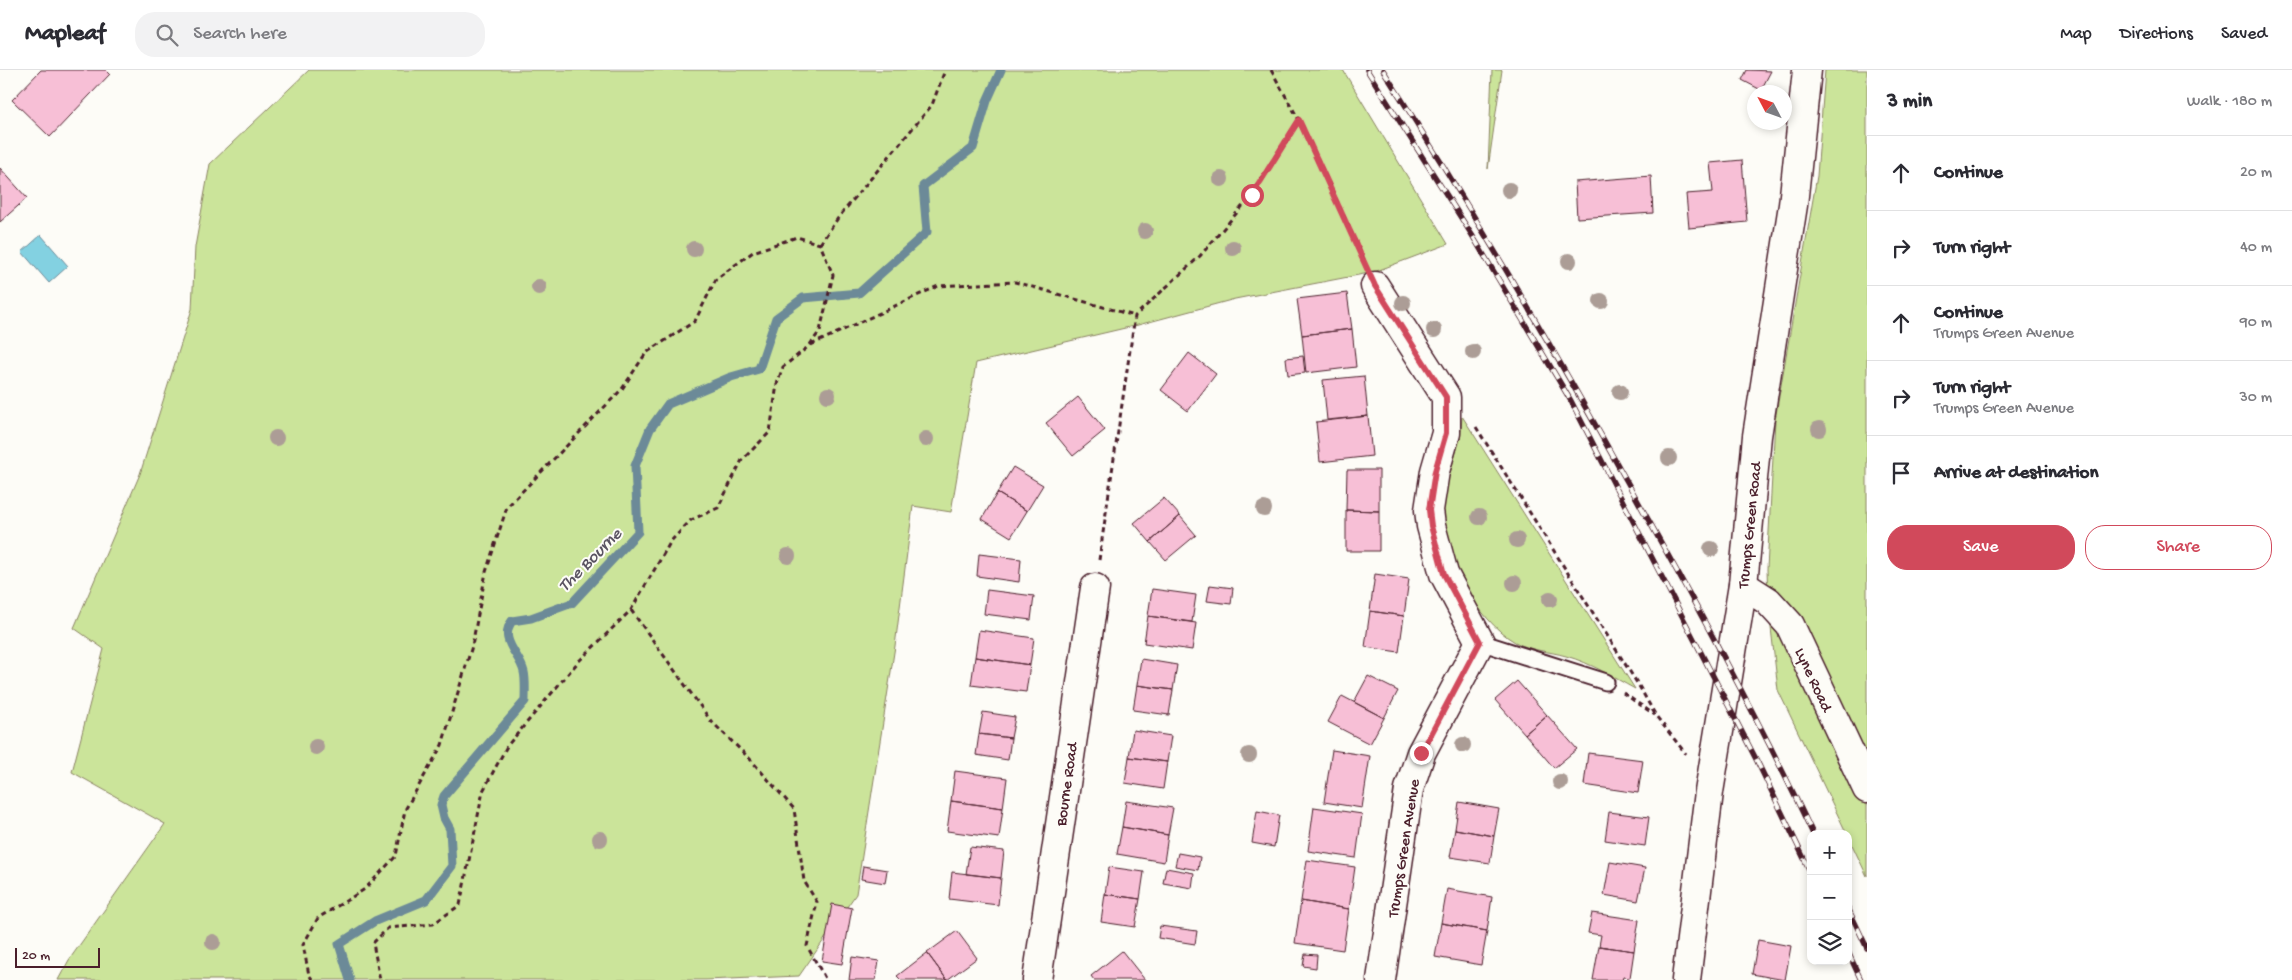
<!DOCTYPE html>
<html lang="en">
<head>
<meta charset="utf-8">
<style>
  body { margin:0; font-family:"Gochi Hand",sans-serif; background:#f2f2f3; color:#2b2b33 }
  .controls { position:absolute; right:15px; bottom:15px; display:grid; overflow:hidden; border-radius:10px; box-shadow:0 2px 8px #0003 }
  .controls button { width:45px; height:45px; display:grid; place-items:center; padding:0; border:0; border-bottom:1px solid #e1e1e2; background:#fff; color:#2b2b33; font:25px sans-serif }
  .compass { position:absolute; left:1747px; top:15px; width:45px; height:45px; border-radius:50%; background:#fff; box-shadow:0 2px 8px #0003; rotate:311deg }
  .scale { position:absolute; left:15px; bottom:12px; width:85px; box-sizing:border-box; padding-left:5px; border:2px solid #4a1f2b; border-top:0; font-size:14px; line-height:18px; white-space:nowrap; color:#4a1f2b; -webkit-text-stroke:4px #fdfcf7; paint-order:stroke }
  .stop { position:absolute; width:15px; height:15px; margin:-11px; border:4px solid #d1495b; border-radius:50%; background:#fff }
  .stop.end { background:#d1495b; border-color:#fff; box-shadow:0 1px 5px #0008 }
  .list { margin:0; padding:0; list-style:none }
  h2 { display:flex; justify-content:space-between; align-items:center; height:65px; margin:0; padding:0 20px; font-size:21px }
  h2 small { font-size:16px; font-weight:400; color:#7c7c81 }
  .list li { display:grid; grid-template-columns:32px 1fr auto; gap:15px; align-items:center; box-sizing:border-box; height:75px; padding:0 20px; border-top:1px solid #e1e1e2 }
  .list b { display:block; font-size:19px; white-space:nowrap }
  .list p { margin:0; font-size:16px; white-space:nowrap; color:#7c7c81 }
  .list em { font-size:16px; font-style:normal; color:#7c7c81 }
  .actions { display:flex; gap:10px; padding:15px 20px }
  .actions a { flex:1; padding:11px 0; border:1px solid #d1495b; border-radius:20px; text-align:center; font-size:18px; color:#d1495b }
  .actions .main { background:#d1495b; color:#fff }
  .icon { flex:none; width:28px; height:28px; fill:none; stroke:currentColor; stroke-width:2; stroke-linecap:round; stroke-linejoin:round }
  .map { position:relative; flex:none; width:1867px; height:910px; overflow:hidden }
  header { display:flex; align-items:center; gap:30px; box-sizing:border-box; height:70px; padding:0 25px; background:#fff; border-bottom:1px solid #e1e1e2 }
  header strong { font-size:24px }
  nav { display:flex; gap:28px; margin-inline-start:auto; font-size:18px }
  .search { width:350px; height:45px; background:#f2f2f3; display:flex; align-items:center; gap:12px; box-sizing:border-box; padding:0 18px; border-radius:20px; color:#7c7c81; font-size:19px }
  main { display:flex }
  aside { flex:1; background:#fff }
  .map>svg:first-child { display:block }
</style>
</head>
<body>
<header>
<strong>Mapleaf</strong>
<div class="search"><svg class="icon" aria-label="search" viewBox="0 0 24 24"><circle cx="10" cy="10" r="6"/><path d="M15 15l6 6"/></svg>Search here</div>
<nav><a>Map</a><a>Directions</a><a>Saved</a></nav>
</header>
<main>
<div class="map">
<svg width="1867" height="910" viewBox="0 0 1867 910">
  <rect width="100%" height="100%" fill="#fdfcf7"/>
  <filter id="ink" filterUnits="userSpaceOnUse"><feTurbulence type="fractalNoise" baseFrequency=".02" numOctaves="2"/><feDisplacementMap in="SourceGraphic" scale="10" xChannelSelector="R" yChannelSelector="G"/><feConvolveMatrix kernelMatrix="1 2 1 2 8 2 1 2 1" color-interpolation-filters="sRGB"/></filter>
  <g filter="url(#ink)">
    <path fill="#cbe49a" stroke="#8a8262" d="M309,0h1034l105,174 -74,28 -139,27 -97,26 -162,38 -25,149 -38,-6 -18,140 -39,248 -57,82 -93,4h-648l11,-20 96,-136 -93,-52 32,-123 -30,-21 66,-154 52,-165 3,-62 15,-83z
      M1492,0h10l-14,99z
      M1825,0h42v806l-89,-186 -10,-89 -1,-32 8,-149 42,-244z
      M1462,346l173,273c-22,-12 -44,-26 -69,-33 -17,-5 -35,-5 -51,-14 -38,-22 -72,-85 -72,-129 0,-33 19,-64 19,-97z"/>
    <path fill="#83d1e1" stroke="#6c8a98" d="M41,165l27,31 -19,17 -27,-31z"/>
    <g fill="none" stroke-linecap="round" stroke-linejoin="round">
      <path stroke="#6c8a98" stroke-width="9" d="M350,910l-11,-36 36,-23 51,-21 26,-34 -2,-37 -6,-11 -3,-13 3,-9 81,-95c0,-9 1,-20 -1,-29 -4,-18 -26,-32 -12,-51l19,-3 41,-15 66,-71 -3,-66 15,-37 18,-25 63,-27 28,-8 17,-51 27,-20 56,-5 68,-61 -4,-46 50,-38 14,-47 14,-31"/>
    </g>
    <path fill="#f7bfd6" stroke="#4a1f2b" d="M41,0h65l4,4 -60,63 -38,-37z
      M1747,0l24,1 -10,19 -19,-10z
      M1742,90l5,62 -58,6 -3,-34 27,-2 -3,-29z
      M0,98l27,30 -27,24z
      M1651,106l2,37 -76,5 -2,-36z
      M1347,223l5,36 -50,6 -5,-36z
      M1352,259l4,38 -50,6 -4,-38z
      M1189,283l27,21 -28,37 -27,-21z
      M1303,286l2,17 -17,2 -2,-17z
      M1364,306l4,40 -41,4 -4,-40z
      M1078,327l27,33 -32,26 -27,-33z
      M1368,346l4,40 -52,6 -4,-40z
      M1013,397l30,18 -16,26 -30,-18z
      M1347,400h32v41l-33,-1z
      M997,423l30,18 -16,26 -29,-18z
      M1164,428l16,18 -30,26 -16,-19z
      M1346,440l33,1v40h-33z
      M1180,446l16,19 -30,25 -16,-18z
      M979,484l42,5 -2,23 -42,-6z
      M1375,504l34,5 -5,37 -34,-5z
      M1210,515l23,3 -2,16 -24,-3z
      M1152,519l44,6 -4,27 -44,-6z
      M987,520l47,6 -3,24 -47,-6z
      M1370,541l34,5 -5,36 -34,-5z
      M1148,546l48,7 -4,27 -48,-7z
      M979,560l55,8 -4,27 -55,-8z
      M975,587l55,8 -4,27 -55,-7z
      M1141,589l36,6 -4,25 -36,-5z
      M1368,606l30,15 -14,27 -30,-16z
      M1517,611l30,34 -22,19 -30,-34z
      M1137,615l36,5 -4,25 -36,-5z
      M1342,626l42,22 -14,26 -42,-22z
      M983,642l32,5 -4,21 -32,-4z
      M1547,645l30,34 -23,19 -29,-34z
      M1133,660l38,6 -4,26 -38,-5z
      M979,664l32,4 -3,22 -32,-5z
      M1332,680l38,6 -8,52 -38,-6z
      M1588,683l55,7 -5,33 -54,-8z
      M1129,687l38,5 -4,27 -38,-6z
      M955,701l52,7 -4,30 -52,-7z
      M951,731l52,7 -4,30 -52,-7z
      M1126,731l47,7 -5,27 -46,-8z
      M1459,732l40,7 -5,27 -39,-7z
      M1314,737l48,7 -6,44 -48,-7z
      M1257,741l22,4 -5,32 -22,-4z
      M1609,742l40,5 -4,29 -40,-6z
      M1122,757l46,8 -4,27 -47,-8z
      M1455,759l39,7 -4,27 -40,-6z
      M970,777l34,4 -3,27 -35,-4z
      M1178,783l22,4 -2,13 -23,-4z
      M1307,790l48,7 -6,42 -48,-8z
      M1610,792l35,6 -7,33 -34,-6z
      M863,796l24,4 -2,13 -24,-4z
      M1109,797l35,5 -4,27 -35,-5z
      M1166,798l28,5 -2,15 -29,-5z
      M952,802l49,6 -3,27 -49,-6z
      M1447,819l45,8 -5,34 -46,-8z
      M1105,824l35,5 -5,28 -34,-5z
      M1301,831l48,8 -6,41 -48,-7z
      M832,834l20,4 -10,56 -20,-3z
      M1592,843l47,7 -5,31 -35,-5 2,-11 -13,-2z
      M1441,853l46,8 -6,34 -46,-8z
      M1160,856l37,5 -2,13 -37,-6z
      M957,861l20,27 -30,22 -20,-27z
      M1758,870l33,6 -6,34 -33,-6z
      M1599,876l35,5 -4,27 -7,-1 -1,3h-29z
      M1122,881l23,29h-51l-3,-4z
      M927,883l20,27h-46l-4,-4z
      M1305,884l12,1 -1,13 -13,-2z
      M852,887l27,4 -3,19h-27z"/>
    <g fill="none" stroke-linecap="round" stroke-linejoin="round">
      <defs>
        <path id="lane" d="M1480,572l126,40"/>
        <path id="street" d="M1375,216l71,111v36l-11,38 -6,39 2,16 13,48 36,68 -59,111 -12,36 -28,191
          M1743,515l25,16 22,24 77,164
          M1037,910l58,-392"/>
        <path id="secondary" d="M1686,910l23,-188 34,-207 14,-149 36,-231 14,-135"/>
      </defs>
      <use href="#lane" stroke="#4a1f2b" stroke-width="19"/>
      <use href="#street" stroke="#4a1f2b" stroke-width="31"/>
      <use href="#secondary" stroke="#4a1f2b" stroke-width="31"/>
      <path stroke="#4a1f2b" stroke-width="3" stroke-dasharray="5 4" stroke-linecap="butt" d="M1271,0l28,50 65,141
        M820,174l18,-26 94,-113 13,-35
        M811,275l127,-59 77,-4 120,34
        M1476,357l163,259 17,30 30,38
        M1099,490l36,-244 65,-60 52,-61 47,-75
        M631,540l80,111 39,38 44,50 10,72 13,21 -10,44 19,34
        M1623,623l32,22
        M313,910l-4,-5 -6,-30 15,-27 47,-29 31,-33 9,-46 37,-65 30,-99 14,-74 21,-65 115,-118 24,-36 49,-32 21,-42 37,-27 44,-15 23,7 13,31 -13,56 -11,15 -26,21 -6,17 -7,48 -28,28 -24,48 -27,12 -20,21 -40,69 -53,52 -71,84 -24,45 -23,114 -27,19 -45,4 -15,15 7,37"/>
      <use href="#lane" stroke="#fdfcf7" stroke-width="15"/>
      <use href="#street" stroke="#fdfcf7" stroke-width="28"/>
      <use href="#secondary" stroke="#fdfcf7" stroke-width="28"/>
      <defs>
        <path id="rail" d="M1367,0l105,165 99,166 186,360 54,112
          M1383,0c87,136 169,276 247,417 64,114 127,228 183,347
          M1848,838l19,40
          M1848,882l13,28"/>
      </defs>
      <use href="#rail" stroke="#4a1f2b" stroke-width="5.5"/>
      <use href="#rail" stroke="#fdfcf7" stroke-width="4" stroke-dasharray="11" stroke-linecap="butt"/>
    </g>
    <g fill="#ac9d96">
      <circle cx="1221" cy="109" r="8"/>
      <circle cx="1509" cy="120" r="8"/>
      <circle cx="1145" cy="161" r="8"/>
      <circle cx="1233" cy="178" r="8"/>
      <circle cx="694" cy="179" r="8"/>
      <circle cx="1569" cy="191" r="8"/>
      <circle cx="539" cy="217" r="8"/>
      <circle cx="1601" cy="231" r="8"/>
      <circle cx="1403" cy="233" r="8"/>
      <circle cx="1434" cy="260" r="8"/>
      <circle cx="1473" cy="282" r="8"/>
      <circle cx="1620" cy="322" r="8"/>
      <circle cx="828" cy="325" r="8"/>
      <circle cx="1819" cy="359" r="8"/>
      <circle cx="276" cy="368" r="8"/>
      <circle cx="926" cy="369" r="8"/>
      <circle cx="1669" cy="388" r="8"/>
      <circle cx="1264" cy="439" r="8"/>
      <circle cx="1479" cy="447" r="8"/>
      <circle cx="1517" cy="470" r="8"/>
      <circle cx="1711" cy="479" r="8"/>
      <circle cx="788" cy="486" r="8"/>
      <circle cx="1514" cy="513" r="8"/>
      <circle cx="1550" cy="529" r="8"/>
      <circle cx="1463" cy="675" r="8"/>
      <circle cx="316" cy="677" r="8"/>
      <circle cx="1249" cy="685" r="8"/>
      <circle cx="1560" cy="712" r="8"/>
      <circle cx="600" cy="769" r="8"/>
      <circle cx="213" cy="872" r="8"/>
    </g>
  </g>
  <g fill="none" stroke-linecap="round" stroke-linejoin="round" filter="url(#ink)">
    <path stroke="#d1495b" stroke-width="6" d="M1252,125l47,-75 76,166 71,111v36l-11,38 -6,39 2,16 13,48 36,68 -59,111"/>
  </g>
  <g text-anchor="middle" stroke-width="4" stroke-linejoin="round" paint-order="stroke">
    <g font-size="16" fill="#4a1f2b" stroke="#fdfcf7">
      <text transform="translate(1748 455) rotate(-84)" y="6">Trumps Green Road</text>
      <text transform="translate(1815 609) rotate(65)" y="6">Lyne Road</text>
      <text transform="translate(1065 714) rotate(-82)" y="6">Bourne Road</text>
      <text transform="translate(1402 778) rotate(-81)" y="6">Trumps Green Avenue</text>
    </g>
    <g font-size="18" font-style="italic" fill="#5b5462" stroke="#fdfcf7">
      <text transform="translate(589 489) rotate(-45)" y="6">The Bourne</text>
    </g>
  </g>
</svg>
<div class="controls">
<button>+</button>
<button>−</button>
<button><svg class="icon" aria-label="layers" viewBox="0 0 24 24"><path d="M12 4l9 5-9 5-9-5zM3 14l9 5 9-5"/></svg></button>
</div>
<svg class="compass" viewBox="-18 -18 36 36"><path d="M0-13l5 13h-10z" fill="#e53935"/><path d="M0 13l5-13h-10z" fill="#7c7c81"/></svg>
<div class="scale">20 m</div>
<div class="stop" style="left:1252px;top:125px"></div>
<div class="stop end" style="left:1421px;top:683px"></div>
</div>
<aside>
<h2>3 min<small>Walk · 180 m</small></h2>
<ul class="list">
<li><svg class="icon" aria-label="ahead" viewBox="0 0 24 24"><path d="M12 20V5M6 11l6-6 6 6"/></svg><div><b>Continue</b></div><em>20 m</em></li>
<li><svg class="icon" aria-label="right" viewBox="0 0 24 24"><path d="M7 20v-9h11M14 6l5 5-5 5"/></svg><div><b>Turn right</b></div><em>40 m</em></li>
<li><svg class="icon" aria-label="ahead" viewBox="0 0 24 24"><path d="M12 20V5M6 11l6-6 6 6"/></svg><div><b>Continue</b><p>Trumps Green Avenue</p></div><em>90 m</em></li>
<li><svg class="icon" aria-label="right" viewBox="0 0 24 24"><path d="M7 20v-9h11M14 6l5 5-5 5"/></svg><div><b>Turn right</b><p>Trumps Green Avenue</p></div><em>30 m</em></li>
<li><svg class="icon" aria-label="arrive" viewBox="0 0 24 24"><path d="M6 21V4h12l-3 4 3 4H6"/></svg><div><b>Arrive at destination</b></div></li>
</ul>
<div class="actions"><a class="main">Save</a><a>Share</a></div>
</aside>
</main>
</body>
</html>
